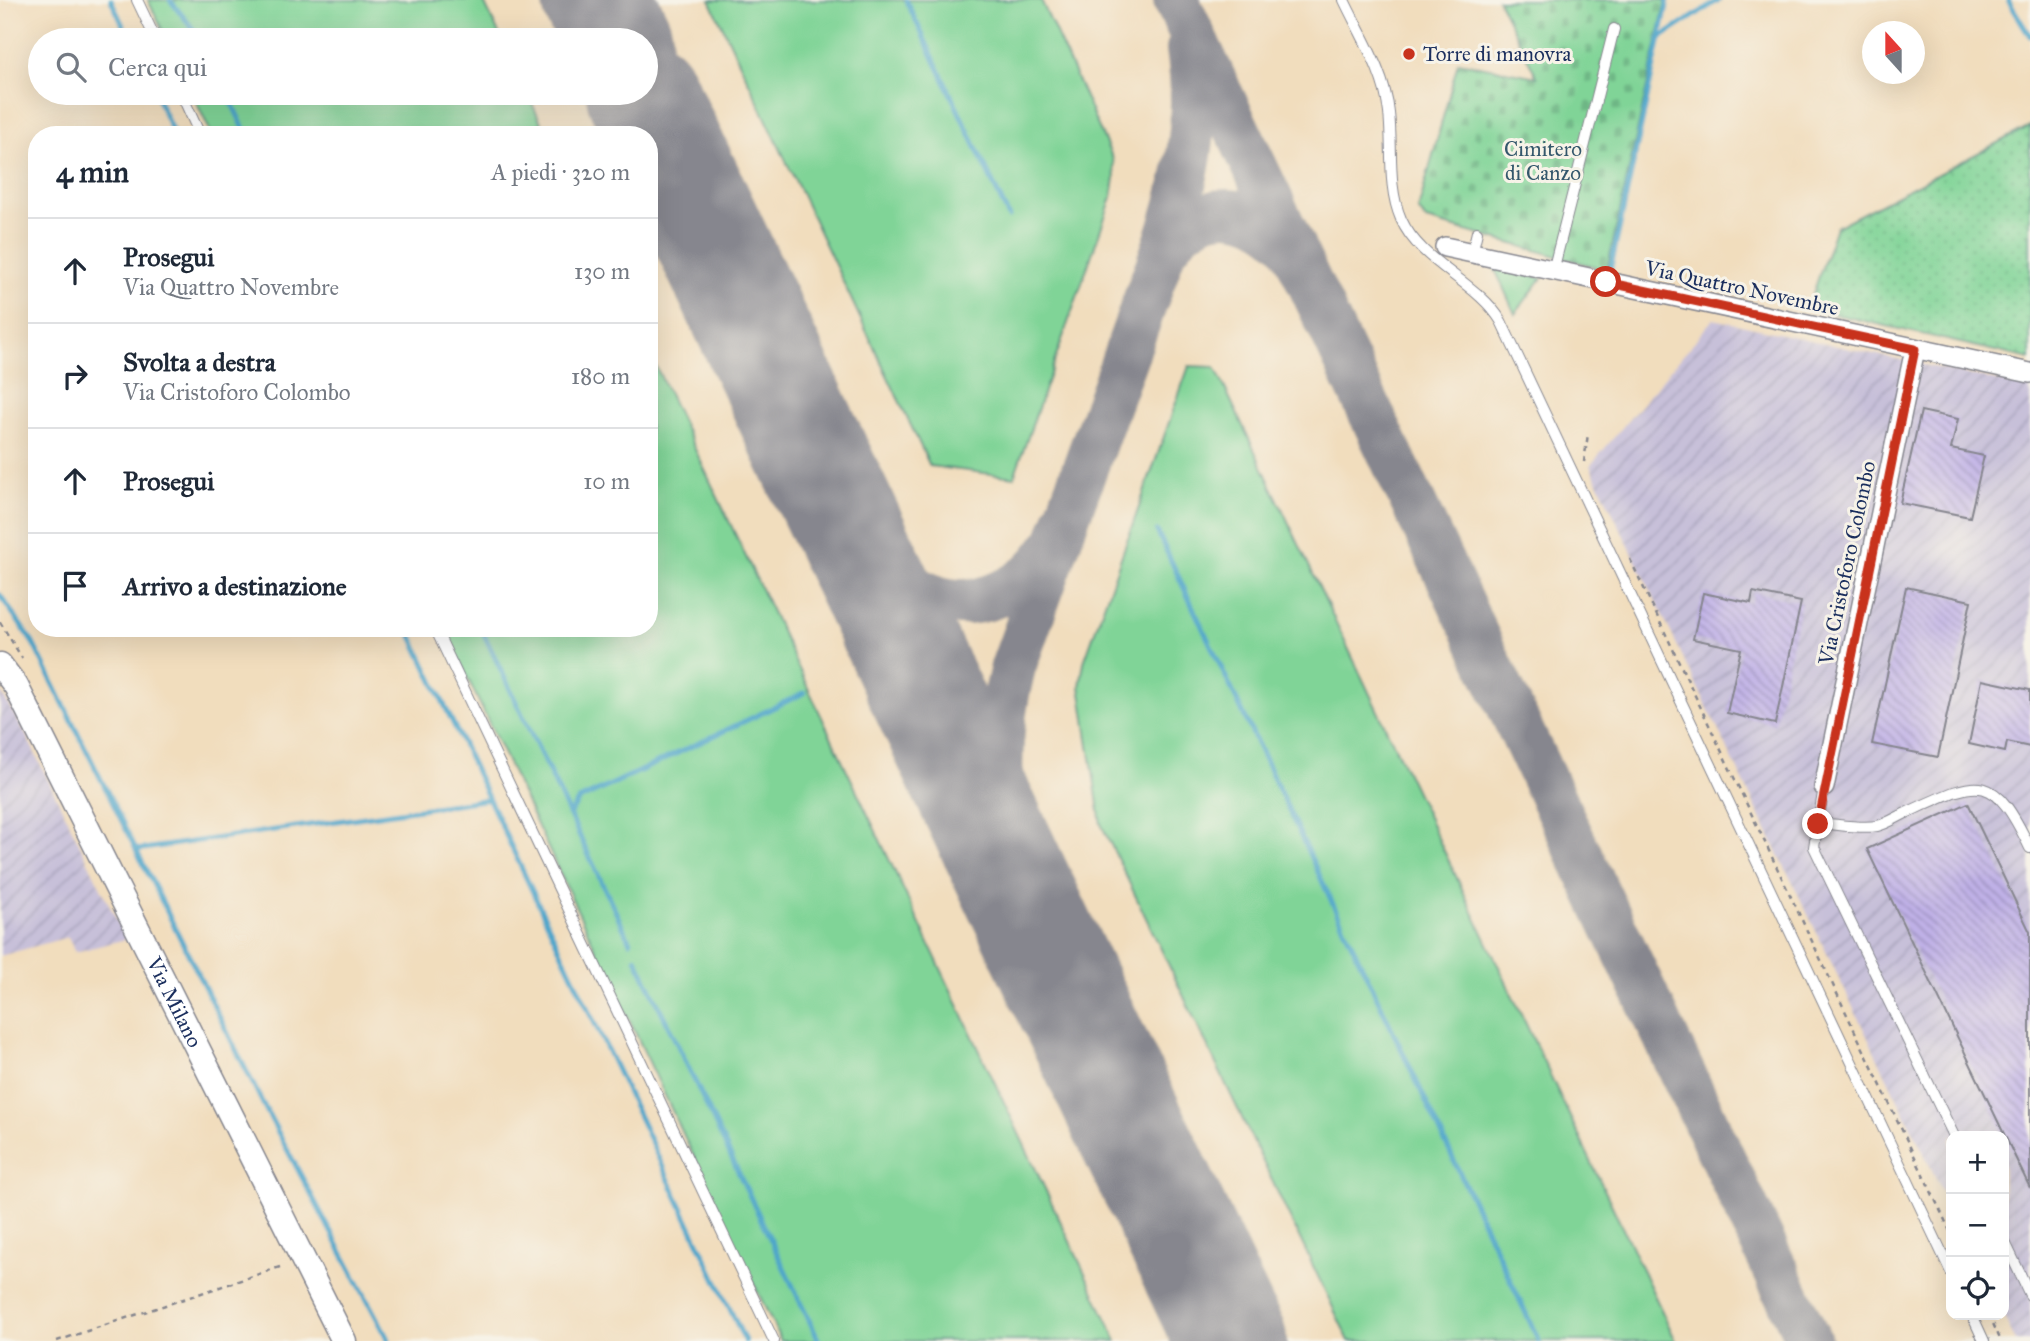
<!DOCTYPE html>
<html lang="it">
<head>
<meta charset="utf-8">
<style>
  body { margin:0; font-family:"IM FELL Great Primer",serif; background:#f6f6f7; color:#1f2937 }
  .controls { position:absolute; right:21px; bottom:21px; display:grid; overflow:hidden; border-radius:14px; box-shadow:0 7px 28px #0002 }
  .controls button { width:63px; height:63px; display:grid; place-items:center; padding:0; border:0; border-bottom:2px solid #e0e1e3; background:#fff; color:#1f2937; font:35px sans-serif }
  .compass { position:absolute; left:1862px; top:21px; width:63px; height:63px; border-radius:50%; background:#fff; box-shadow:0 7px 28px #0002; rotate:339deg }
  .stop { position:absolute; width:21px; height:21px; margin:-16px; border:5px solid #c8321e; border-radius:50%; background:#fff }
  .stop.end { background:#c8321e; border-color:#fff; box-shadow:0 2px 7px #0008 }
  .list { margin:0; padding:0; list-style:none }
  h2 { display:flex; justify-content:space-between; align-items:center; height:91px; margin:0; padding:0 28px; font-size:30px }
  h2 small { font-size:23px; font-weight:400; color:#747a83 }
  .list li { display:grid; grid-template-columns:46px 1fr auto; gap:21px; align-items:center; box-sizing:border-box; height:105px; padding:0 28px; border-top:2px solid #e0e1e3 }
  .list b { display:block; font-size:26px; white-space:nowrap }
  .list p { margin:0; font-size:23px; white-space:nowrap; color:#747a83 }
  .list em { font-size:23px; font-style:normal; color:#747a83 }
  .icon { flex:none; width:38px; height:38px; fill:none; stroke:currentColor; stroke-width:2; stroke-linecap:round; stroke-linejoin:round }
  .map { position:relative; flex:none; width:2030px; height:1341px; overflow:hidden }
  .search { position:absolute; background:#fff; box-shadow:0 7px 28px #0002; left:28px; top:28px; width:630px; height:77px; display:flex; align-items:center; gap:18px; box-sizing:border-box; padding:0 24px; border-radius:38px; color:#747a83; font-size:26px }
  .panel { position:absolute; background:#fff; box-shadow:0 7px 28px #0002; left:28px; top:126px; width:630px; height:511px; border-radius:28px }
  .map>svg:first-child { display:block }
</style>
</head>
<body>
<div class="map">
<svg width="2030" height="1341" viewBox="0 0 2030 1341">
  <defs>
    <pattern id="industrial-furrows" width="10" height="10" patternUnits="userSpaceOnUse" patternTransform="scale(1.75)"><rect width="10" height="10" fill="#c7c0d9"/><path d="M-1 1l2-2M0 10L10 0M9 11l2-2" fill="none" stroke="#aaa5bd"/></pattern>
    <pattern id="cemetery-stones" width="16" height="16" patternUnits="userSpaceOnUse" patternTransform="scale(1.75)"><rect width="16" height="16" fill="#80d497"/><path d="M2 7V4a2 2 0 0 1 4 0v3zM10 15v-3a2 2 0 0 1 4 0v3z" fill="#6eb685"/></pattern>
    <pattern id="park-dots" width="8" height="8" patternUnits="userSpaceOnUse" patternTransform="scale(1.75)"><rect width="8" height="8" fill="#80d497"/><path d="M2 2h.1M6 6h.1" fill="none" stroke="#6eb685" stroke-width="1.8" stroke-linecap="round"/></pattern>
    <pattern id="building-back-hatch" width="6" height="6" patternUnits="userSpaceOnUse" patternTransform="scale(1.75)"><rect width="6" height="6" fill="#c0b1e7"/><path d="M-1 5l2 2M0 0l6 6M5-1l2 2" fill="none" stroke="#9b90be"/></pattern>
  </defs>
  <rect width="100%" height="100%" fill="#f7f3e8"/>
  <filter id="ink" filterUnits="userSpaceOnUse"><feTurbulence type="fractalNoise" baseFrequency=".0143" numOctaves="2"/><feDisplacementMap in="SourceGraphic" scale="14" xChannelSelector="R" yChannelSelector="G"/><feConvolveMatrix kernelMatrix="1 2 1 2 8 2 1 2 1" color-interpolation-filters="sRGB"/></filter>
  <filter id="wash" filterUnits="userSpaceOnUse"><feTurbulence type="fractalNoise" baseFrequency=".00686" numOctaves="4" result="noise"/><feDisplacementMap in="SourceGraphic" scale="28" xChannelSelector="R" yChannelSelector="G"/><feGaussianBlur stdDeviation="1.57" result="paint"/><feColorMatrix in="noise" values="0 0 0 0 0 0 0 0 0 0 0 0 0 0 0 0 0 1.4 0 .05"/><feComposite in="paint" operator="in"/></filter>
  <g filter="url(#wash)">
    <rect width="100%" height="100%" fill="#f1ddbd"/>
    <path fill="url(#industrial-furrows)" d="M1713,319l317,69v953h-14l-13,-26 1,-179h-53v73l-361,-743z
      M0,691l25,42 101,206 -51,13 -7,-15 -68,19z"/>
    <path fill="#80d497" stroke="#4e827a" stroke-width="2" d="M148,0h335l19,40h-335z
      M710,0h331l72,159 2,19 -3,19 -98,280 -84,-11z
      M192,93h335l20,42h-335z
      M1495,269l47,9 -27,36z
      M649,352l468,989h-336l-337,-713h205z
      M1189,366l26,1 461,974h-327l-248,-517 -21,-138 4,-24z"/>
    <path fill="url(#cemetery-stones)" stroke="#4e827a" stroke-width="2" d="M1498,0h168l-59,270 -181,-50 -8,-10 40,-148 79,15z"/>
    <path fill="url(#park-dots)" stroke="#4e827a" stroke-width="2" d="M2030,126v233l-222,-51 28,-81z"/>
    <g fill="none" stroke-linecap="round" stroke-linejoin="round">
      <path stroke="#4da5ca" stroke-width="5" d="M111,0l19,40
        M170,0l32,40
        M906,0l103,217
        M2008,0l22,36
        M1660,38l59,-38
        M155,93l19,42
        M227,93l20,42
        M1609,276l59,-276
        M1157,531l382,810
        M0,595l33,48 230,461 126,237
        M408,628l337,713
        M481,628l149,314
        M569,814l10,-14 225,-107
        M136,850l353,-51
        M636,958l183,383"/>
      <path stroke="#86868e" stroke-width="46" d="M1176,0l633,1341
        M1164,249c24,-70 36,-126 25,-200
        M843,519c38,45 85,102 151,77 25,-10 43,-24 58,-47
        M1016,885c-16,-80 -24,-137 -3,-218l150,-415c37,-55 88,-50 130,-5"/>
      <path stroke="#86868e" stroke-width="112" d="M598,0l19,40
        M642,93l589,1248"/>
    </g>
    <g id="blocks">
      <path fill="url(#building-back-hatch)" d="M1921,411l37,8 -7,30 33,7 -14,61 -70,-14z
        M1906,587l65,14 -33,156 -66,-13z
        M1753,592l48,10 -26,122 -48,-11 14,-64 -48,-10 10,-46 48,10z
        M1982,680l48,10v57l-23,-5 -2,10 -36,-8z
        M1968,803l62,129v256l-163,-339z"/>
    </g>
  </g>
  <g filter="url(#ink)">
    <use href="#blocks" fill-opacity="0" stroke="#86868e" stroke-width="2"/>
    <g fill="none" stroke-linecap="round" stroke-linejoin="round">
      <defs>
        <path id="service" d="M137,0l19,40
          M1344,0c17,36 41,73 45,113 4,34 -2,74 12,106 19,44 77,63 100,102l450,951
          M181,93l19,42
          M1472,253l5,-21
          M1553,271l61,-242
          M435,628l339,713
          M1824,787l-10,60 140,289
          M1818,823c18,1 42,6 59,3 10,-2 20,-9 29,-13 74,-34 86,-44 124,35
          M2004,1240l26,55
          M1972,1315l12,26"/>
        <path id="minor" d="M1445,247l585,126
          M1824,787l91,-438"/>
        <g id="tertiary">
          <path id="s1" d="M0,665l16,21 328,655"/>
        </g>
      </defs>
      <use href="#service" stroke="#86868e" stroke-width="12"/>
      <use href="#minor" stroke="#86868e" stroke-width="22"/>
      <use href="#tertiary" stroke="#86868e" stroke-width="27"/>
      <path stroke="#86868e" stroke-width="2.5" stroke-dasharray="5 5" stroke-linecap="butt" d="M1584,462l4,-28
        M1630,559l321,674
        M0,622l22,36
        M1989,1315l12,26
        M57,1341l226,-75"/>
      <use href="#service" stroke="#fff" stroke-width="10"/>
      <use href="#minor" stroke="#fff" stroke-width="19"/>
      <use href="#tertiary" stroke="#fff" stroke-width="24"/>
    </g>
  </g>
  <g fill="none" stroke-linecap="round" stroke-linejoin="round" filter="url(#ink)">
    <path stroke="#c8321e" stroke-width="9" d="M1606,282l309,67 -97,475"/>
  </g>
  <circle fill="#c8321e" stroke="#f7f3e8" stroke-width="2.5" cx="1409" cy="54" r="7"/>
  <g text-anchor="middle" stroke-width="6" stroke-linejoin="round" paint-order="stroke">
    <g font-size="21" fill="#1b2f5e" stroke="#f7f3e8" text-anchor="start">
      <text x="1423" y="61">Torre di manovra</text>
    </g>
    <g font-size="21" fill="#34586c" stroke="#f7f3e8">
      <text x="1543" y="156">Cimitero<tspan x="1543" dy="24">di Canzo</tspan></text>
    </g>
    <g font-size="21" fill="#1b2f5e" stroke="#f7f3e8">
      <text transform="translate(1742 288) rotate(12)" y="7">Via Quattro Novembre</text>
      <text transform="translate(1847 563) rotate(-78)" y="7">Via Cristoforo Colombo</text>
      <text dy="7" stroke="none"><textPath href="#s1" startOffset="380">Via Milano</textPath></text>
    </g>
  </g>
</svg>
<div class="controls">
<button>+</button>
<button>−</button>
<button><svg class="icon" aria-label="locate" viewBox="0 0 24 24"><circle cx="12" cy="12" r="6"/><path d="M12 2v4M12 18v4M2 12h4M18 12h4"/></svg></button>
</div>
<svg class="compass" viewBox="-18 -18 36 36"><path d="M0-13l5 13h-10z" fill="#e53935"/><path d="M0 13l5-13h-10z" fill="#747a83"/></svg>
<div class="stop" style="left:1606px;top:282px"></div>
<div class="stop end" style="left:1818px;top:824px"></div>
<div class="search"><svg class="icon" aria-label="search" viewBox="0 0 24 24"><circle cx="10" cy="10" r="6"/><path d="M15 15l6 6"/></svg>Cerca qui</div>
<section class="panel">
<h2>4 min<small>A piedi · 320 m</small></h2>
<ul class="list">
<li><svg class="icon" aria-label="ahead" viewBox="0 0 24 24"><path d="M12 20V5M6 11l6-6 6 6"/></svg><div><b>Prosegui</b><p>Via Quattro Novembre</p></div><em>130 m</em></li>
<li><svg class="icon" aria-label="right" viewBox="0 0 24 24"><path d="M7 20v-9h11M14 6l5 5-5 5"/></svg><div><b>Svolta a destra</b><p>Via Cristoforo Colombo</p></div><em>180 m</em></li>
<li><svg class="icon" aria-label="ahead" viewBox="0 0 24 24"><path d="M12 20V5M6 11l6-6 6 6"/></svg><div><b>Prosegui</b></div><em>10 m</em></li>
<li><svg class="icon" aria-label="arrive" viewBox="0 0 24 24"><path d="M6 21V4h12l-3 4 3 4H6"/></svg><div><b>Arrivo a destinazione</b></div></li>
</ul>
</section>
</div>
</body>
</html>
